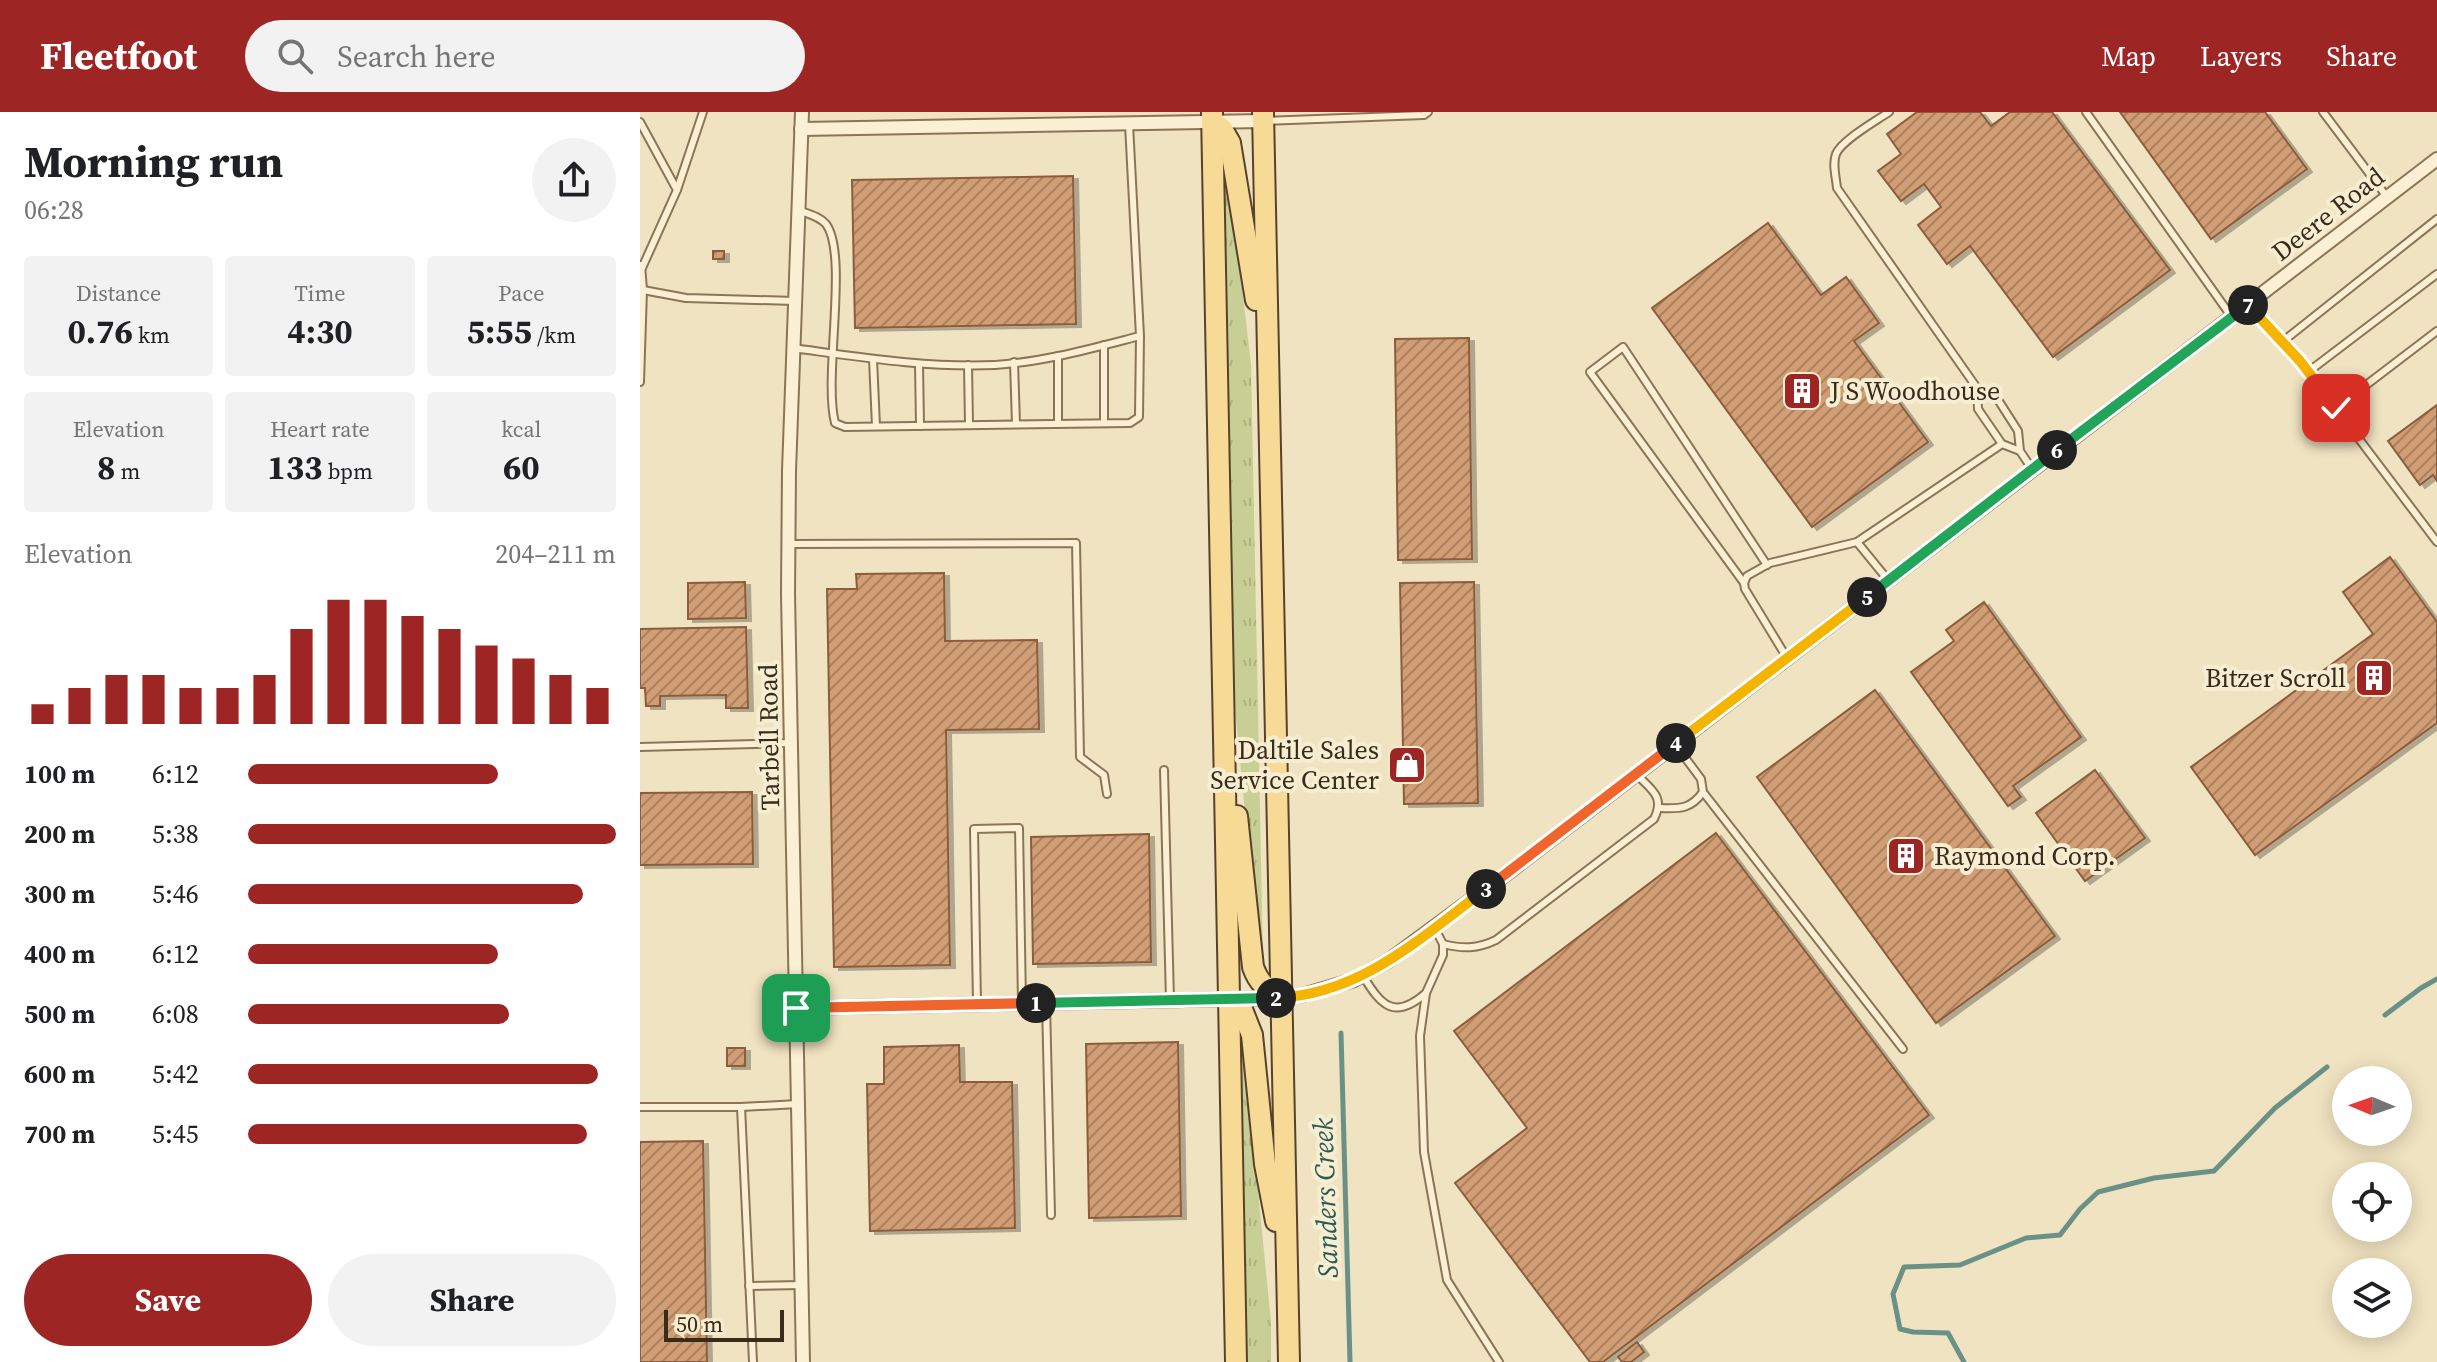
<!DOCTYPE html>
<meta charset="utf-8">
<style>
:root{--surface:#fff;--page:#f2f2f2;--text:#202124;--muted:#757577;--accent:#9d2624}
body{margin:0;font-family:"Source Serif 4",serif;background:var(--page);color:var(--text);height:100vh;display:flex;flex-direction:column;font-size:30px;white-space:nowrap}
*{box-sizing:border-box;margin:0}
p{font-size:26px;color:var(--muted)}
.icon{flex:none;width:44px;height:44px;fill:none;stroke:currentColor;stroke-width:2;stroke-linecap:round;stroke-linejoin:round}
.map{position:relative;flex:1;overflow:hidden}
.drawer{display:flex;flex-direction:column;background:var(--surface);width:640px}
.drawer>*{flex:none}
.needle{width:52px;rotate:272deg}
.controls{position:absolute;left:1692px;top:954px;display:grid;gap:16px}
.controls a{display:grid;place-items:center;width:80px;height:80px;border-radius:50%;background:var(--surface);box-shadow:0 4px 20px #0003;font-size:40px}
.scale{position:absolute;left:24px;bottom:20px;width:120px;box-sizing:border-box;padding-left:8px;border:4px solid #392b1c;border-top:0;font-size:22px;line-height:28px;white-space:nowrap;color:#392b1c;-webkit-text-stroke:6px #f7edd1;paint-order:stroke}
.pin{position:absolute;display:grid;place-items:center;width:68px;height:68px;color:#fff;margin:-34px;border-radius:16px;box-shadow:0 4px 12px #0006}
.km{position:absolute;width:40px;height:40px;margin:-20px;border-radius:50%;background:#222;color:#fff;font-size:22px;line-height:40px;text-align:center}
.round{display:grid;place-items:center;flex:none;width:84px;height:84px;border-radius:42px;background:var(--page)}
.head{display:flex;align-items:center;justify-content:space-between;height:136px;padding:0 24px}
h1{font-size:44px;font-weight:700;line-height:60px}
.figures{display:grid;grid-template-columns:repeat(3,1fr);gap:12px;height:136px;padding:8px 24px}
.figures div{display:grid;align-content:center;border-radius:8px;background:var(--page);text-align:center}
.figures b{font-size:34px;font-weight:700}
.figures small{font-size:22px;font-weight:400}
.figures p{font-size:22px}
.chart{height:224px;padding:16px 24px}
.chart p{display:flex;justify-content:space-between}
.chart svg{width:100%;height:144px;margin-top:8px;stroke:var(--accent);stroke-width:6}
.button{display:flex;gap:16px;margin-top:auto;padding:16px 24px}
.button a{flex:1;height:92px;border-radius:48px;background:var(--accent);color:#fff;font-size:32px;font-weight:700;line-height:92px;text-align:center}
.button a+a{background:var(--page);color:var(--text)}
ul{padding:0 24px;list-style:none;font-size:26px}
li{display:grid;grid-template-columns:128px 96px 1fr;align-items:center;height:60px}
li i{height:20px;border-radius:10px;background:var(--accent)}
header{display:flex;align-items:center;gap:48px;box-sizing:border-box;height:112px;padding:0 40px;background:var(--accent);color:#fff}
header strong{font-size:38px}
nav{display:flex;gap:44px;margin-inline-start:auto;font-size:28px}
.search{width:560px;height:72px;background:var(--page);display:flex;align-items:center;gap:20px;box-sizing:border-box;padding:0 28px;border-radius:44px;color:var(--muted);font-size:30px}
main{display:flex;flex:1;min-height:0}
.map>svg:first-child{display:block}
</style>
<header>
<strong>Fleetfoot</strong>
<div class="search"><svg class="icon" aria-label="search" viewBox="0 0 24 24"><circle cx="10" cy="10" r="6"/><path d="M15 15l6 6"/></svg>Search here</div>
<nav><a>Map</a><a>Layers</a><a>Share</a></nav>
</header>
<main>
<section class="drawer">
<div class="head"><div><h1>Morning run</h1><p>06:28</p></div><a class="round"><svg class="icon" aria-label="share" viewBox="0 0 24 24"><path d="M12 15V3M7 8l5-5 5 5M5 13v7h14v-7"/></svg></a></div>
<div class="figures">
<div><p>Distance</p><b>0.76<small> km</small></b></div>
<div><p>Time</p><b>4:30</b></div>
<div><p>Pace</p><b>5:55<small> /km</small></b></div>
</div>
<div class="figures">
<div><p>Elevation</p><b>8<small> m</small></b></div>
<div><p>Heart rate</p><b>133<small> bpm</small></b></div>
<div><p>kcal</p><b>60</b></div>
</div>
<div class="chart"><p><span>Elevation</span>204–211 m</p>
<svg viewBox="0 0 160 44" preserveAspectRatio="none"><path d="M5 44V38M15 44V33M25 44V29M35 44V29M45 44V33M55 44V33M65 44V29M75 44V15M85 44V6M95 44V6M105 44V11M115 44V15M125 44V20M135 44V24M145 44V29M155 44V33"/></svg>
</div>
<ul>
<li><b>100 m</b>6:12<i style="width:68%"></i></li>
<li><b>200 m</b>5:38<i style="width:100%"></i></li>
<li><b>300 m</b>5:46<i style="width:91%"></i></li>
<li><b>400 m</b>6:12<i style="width:68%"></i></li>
<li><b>500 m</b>6:08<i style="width:71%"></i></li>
<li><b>600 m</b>5:42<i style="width:95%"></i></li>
<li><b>700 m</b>5:45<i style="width:92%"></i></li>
</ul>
<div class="button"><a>Save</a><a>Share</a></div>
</section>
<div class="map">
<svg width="1797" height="1250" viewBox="0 0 1797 1250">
<defs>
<pattern id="grass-tufts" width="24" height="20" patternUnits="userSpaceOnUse" patternTransform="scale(2)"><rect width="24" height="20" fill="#c7cf94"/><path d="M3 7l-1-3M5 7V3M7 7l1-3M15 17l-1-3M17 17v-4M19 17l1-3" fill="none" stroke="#acb27f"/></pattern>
<pattern id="building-hatch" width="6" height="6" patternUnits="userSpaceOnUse" patternTransform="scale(2)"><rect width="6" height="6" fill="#d19d74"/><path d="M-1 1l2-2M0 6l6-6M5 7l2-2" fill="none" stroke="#ab805e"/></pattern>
<filter id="shadow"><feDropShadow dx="5" dy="3" stdDeviation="0" flood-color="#0004"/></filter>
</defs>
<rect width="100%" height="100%" fill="#f0e3c1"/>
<g fill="url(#grass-tufts)">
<path d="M584,50H587L611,252L623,847H619L593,575Z"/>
<path d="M603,928L631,1210V1250H607L601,931Z"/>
</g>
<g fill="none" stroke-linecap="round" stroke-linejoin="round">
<g stroke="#6a9188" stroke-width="5">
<path d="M1745,903L1781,876L1797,867"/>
<path d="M701,921L710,1250"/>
<path d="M1324,1250L1308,1221L1273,1220L1260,1217L1253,1182L1264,1155L1320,1153L1386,1126L1420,1123L1440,1097L1458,1080L1514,1066L1574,1059L1635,996L1687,955"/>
</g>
</g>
<g fill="url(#building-hatch)" stroke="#8b5d3c" stroke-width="2" filter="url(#shadow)">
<path d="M1277,0H1340L1351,14L1370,0H1412L1530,158L1413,245L1330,134L1307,152L1278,113L1301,95L1284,72L1261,89L1238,59L1261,42L1247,22Z"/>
<path d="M1480,0H1625L1667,57L1571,127Z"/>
<path d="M433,64L436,212L215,216L212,68Z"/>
<path d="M1128,111L1181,183L1206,165L1239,211L1214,229L1288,330L1172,415L1012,196Z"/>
<rect x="73" y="139" width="11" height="8"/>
<path d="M829,226L832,447L758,448L755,227Z"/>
<path d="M1797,293V369L1793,363L1780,373L1748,329Z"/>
<path d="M1750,445L1797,510V611L1615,743L1551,655L1733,522L1703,480Z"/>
<path d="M304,461L305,529L397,528L399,617L306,618L310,853L194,855L187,477H217L216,462Z"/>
<path d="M105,470L106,506L48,507V471Z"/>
<path d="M834,470L838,691L764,692L760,471Z"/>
<path d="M1344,490L1441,625L1373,674L1381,685L1368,694L1271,560L1314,529L1306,518Z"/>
<path d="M106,515L108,596H86V583L20,584V594H6L5,576H0V517Z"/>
<path d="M1235,578L1415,824L1296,911L1117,665Z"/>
<path d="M1455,658L1505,726L1445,769L1396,701Z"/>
<path d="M112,680L113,752L0,753V681Z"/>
<path d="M1076,721L1289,1003L963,1250H950L815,1071L887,1016L814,919Z"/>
<path d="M509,722L511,850L393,852L391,725Z"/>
<path d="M538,930L541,1104L449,1106L446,932Z"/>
<path d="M319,933L320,970H372L375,1116L230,1119L227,972H244V935Z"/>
<rect x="87" y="936" width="18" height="18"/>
<path d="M63,1029L67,1250H0V1030Z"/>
<path d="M997,1230L1004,1240L991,1250H982L978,1245Z"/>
</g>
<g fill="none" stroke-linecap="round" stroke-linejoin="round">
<g stroke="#8b7457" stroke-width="10">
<g id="service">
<path d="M1249,0C1236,9 1202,28 1196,42C1192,52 1196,65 1197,76L1337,276"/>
<path d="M1446,0L1591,204"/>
<path d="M1683,0L1747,85"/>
<path d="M625,9L784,3L788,0"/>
<path d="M0,10L37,78L2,156"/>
<path d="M37,78L63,0"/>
<path d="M158,98C168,102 179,104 186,112C209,143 183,265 195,311L205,315L490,311L499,305L500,224"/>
<path d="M3,178L46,186L155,189"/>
<path d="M1607,192L1660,249L1797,430"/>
<path d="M1642,230L1797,107"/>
<path d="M464,233V311"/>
<path d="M153,236C220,245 287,256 355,253C404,250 453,236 500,224L489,12"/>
<path d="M418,244V312"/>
<path d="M233,247L236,314"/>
<path d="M374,250L376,312"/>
<path d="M279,252L280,314"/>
<path d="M328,253L329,313"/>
<path d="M1668,260L1797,162"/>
<path d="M0,270L3,178L1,153"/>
<path d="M1696,296L1797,219"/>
<path d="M1380,339L1362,332L1338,297L1337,276L1355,283L1378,319L1380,339L1392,357"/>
<path d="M1217,430L1248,468"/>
<path d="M148,432L436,431L440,645L464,663L467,682"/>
<path d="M1104,471L950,260L983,235L1127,453"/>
<path d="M1147,546L1105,477L1104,471L1107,464L1130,451L1217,430L1362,332"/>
<path d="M0,635L151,631"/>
<path d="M524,658L530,888"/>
<path d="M1063,680L1263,937"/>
<path d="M1020,696C1040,697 1051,697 1063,680L1061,667L1035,632"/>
<path d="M794,815L803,832V843L786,881L780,924L784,1040L807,1168L859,1250"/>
<path d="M803,832C823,837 837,837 856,828L1014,707C1025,685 1012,678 997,663"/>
<path d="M723,864C741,893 754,909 786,881"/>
<path d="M406,891L411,1103"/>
<path d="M337,892L334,717L379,716L382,891"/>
<path d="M0,995H101"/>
<path d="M109,1174L162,1173"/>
<path d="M113,1250L101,995L158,992"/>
</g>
</g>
<g stroke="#8b7457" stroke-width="16">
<g id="minor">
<path d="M162,0L149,359L148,482L163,1250"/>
<path d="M161,17L623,9"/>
<path d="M156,896L641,886L663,883L714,868L748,849L869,760L1797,47"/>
</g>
</g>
<g stroke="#58422c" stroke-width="24">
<g id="primary">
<path d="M572,0L596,1250"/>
<path d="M623,0L649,1250"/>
<path d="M572,10L582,17L590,31L616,188"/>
<path d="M597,704L613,855C618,870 627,878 641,886"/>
<path d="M590,887L601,895L612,923L625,1052L636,1109"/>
</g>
</g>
<use href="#service" stroke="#fbf0d4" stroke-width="6"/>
<use href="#minor" stroke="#fbf0d4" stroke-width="12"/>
<use href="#primary" stroke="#f6da96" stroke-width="20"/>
</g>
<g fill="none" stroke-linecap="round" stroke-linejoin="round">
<g stroke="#fff" stroke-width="16">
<path id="split-1" d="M156,896L396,891"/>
</g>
<g stroke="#fff" stroke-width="16">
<path id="split-2" d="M396,891L636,886"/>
</g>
<g stroke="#fff" stroke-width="16">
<path id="split-3" d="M636,886C722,882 780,826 846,777"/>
</g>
<g stroke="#fff" stroke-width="16">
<path id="split-4" d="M846,777L1036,631"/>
</g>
<g stroke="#fff" stroke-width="16">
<path id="split-5" d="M1036,631L1227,485"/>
</g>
<g stroke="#fff" stroke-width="16">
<path id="split-6" d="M1227,485L1417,338"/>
</g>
<g stroke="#fff" stroke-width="16">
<path id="split-7" d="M1417,338L1608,193"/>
</g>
<g stroke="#fff" stroke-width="16">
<path id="split-8" d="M1608,193L1660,249L1696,296"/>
</g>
<use href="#split-1" stroke="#f0652b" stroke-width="10"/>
<use href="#split-2" stroke="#22a559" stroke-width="10"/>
<use href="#split-3" stroke="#f5b400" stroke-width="10"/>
<use href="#split-4" stroke="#f0652b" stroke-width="10"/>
<use href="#split-5" stroke="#f5b400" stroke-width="10"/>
<use href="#split-6" stroke="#22a559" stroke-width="10"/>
<use href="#split-7" stroke="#22a559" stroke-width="10"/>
<use href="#split-8" stroke="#f5b400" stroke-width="10"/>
</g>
<defs>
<g id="building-square" transform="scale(2)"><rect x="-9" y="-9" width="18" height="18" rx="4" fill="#9d2624" stroke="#f7edd1"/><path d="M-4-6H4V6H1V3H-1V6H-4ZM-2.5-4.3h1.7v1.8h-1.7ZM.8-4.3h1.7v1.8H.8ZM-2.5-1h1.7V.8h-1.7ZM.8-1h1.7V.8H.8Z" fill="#fff"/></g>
<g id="shop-square" transform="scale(2)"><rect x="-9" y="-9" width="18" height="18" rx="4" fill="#9d2624" stroke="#f7edd1"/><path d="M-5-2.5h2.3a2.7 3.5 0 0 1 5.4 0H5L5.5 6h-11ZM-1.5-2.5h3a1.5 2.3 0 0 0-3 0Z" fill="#fff"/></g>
</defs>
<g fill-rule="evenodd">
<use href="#building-square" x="1162" y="279"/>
<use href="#building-square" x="1734" y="566"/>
<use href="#shop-square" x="767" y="653"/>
<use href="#building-square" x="1266" y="744"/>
</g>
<g text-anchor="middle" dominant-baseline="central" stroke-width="8" stroke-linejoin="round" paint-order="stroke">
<g font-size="26" fill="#392b1c" stroke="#f7edd1">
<text transform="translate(1688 102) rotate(-38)">Deere Road</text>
<text transform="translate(129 625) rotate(-91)">Tarbell Road</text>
</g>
<g font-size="26" fill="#392b1c" stroke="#f7edd1" text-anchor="start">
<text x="1190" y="279">J S Woodhouse</text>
<text x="1706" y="566" text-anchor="end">Bitzer Scroll</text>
<text x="739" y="638" text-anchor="end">Daltile Sales<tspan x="739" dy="30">Service Center</tspan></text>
<text x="1294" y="744">Raymond Corp.</text>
</g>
<g font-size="28" font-style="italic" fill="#2b5a58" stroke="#f7edd1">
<text transform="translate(685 1086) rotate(-92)">Sanders Creek</text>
</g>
</g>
</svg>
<div class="controls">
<a><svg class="needle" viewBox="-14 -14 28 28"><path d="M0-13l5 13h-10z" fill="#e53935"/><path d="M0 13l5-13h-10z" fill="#757577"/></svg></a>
<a><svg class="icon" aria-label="locate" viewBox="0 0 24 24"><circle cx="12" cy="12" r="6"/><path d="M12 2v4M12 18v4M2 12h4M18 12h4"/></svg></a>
<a><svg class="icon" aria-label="layers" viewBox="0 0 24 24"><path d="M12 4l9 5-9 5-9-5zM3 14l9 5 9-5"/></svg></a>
</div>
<div class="scale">50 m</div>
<div class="pin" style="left:156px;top:896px;background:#1e9e55"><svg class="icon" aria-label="arrive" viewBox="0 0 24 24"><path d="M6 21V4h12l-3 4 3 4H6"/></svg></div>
<div class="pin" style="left:1696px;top:296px;background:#d93025"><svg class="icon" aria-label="check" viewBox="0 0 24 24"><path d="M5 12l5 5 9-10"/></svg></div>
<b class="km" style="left:396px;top:891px">1</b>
<b class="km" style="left:636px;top:886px">2</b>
<b class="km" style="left:846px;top:777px">3</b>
<b class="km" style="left:1036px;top:631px">4</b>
<b class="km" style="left:1227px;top:485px">5</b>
<b class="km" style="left:1417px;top:338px">6</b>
<b class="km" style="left:1608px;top:193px">7</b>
</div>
</main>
